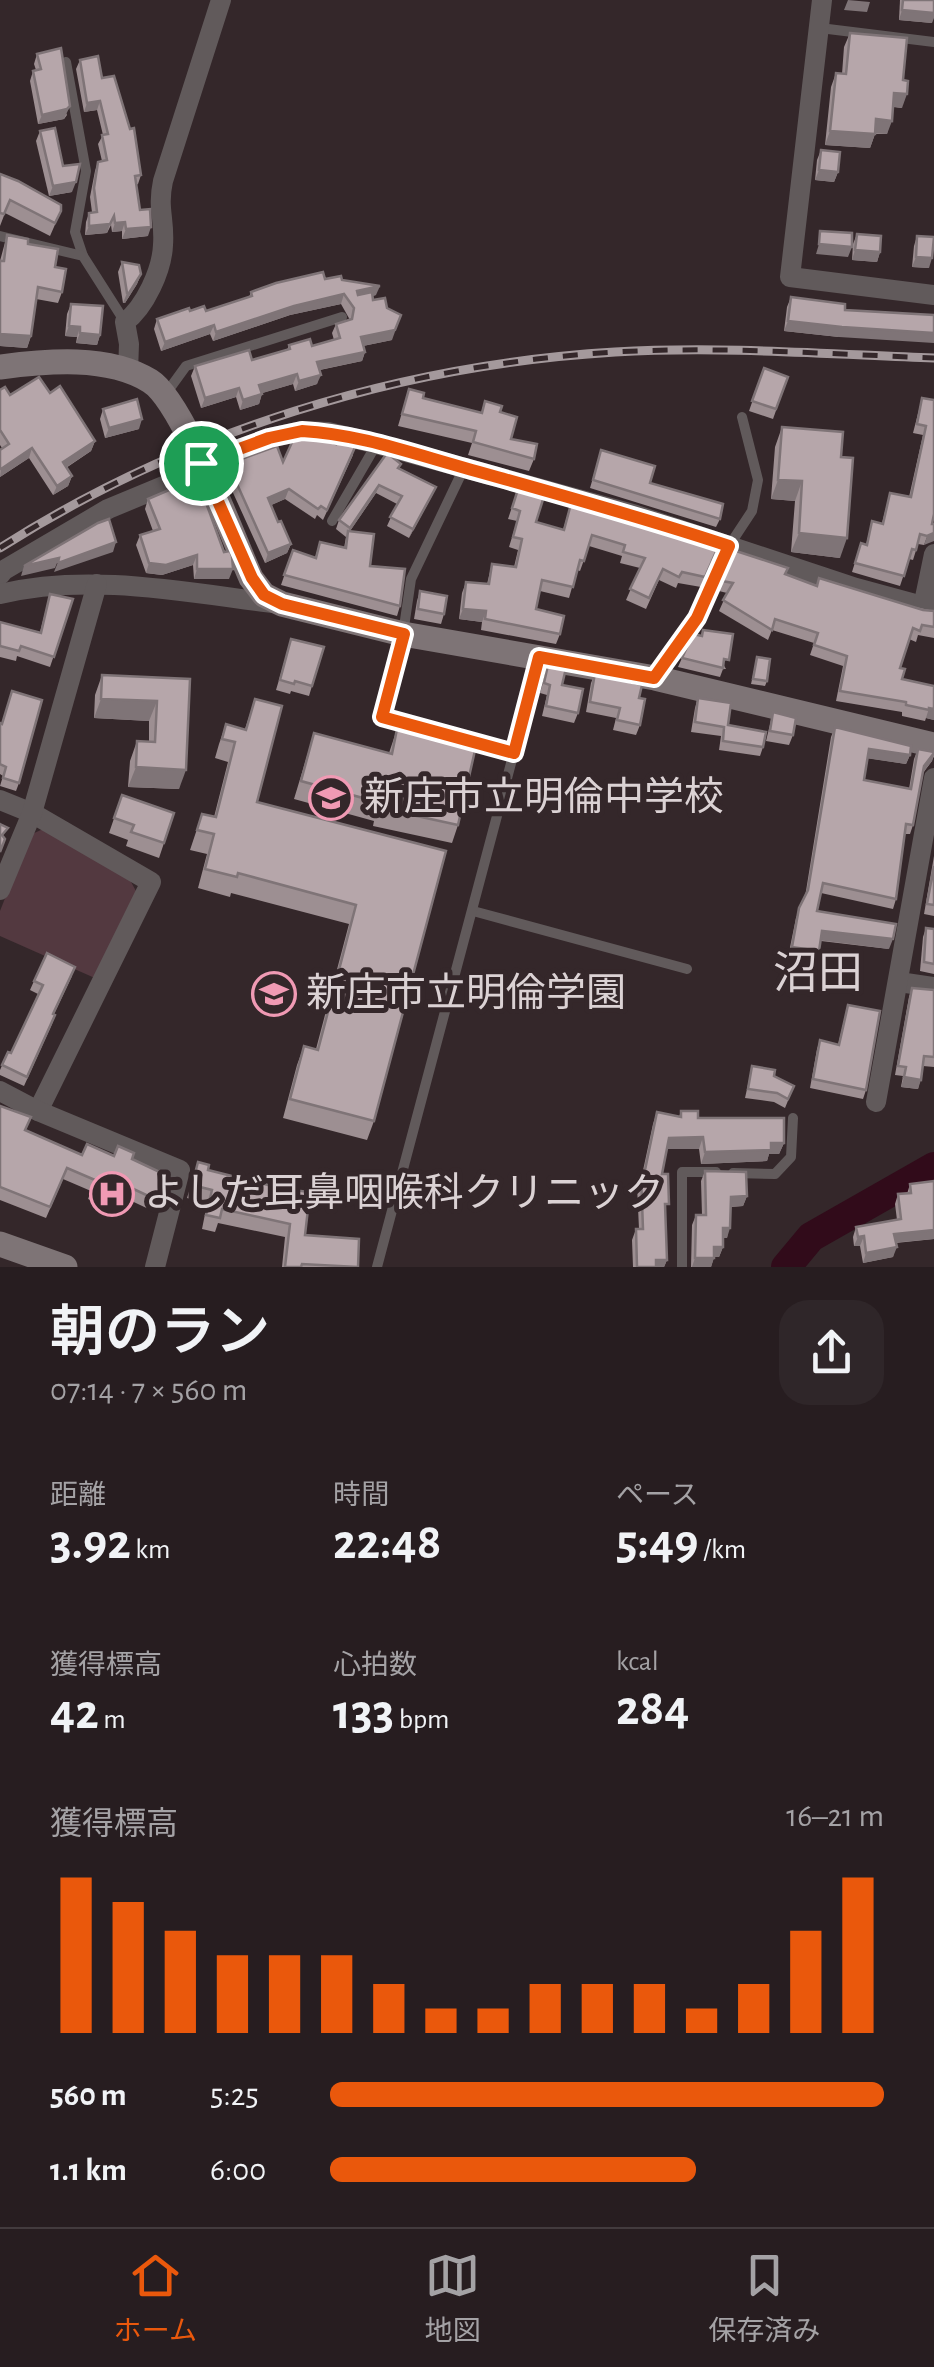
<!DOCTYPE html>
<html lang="ja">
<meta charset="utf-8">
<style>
:root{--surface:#271d20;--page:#2f2629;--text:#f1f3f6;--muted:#a4a2a5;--line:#433b3e;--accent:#ea580c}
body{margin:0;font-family:"Alegreya Sans","Noto Sans JP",sans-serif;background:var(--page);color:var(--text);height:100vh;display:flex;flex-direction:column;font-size:38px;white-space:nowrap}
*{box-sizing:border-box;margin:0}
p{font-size:32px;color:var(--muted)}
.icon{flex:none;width:55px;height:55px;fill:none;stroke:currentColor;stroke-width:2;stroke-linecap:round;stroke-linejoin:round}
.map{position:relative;height:1267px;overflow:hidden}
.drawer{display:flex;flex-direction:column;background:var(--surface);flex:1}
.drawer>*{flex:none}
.pin{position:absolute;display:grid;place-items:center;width:85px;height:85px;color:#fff;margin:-42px;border:5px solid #fff;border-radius:50%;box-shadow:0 2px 10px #0007}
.round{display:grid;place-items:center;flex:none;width:105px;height:105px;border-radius:30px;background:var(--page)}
.overview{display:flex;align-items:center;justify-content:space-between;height:170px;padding:0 50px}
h1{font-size:55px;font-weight:600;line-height:75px}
.figures{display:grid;grid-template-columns:repeat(3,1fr);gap:15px;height:170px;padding:10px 50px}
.figures div{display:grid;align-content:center}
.figures b{font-size:50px;font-weight:600}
.figures small{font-size:28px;font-weight:400}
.figures p{font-size:28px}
.chart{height:280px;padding:20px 50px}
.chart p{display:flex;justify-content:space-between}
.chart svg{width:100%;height:180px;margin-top:10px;stroke:var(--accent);stroke-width:6}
ul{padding:0 50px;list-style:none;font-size:32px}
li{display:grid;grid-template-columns:160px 120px 1fr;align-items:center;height:75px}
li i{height:25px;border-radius:12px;background:var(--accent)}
.dock{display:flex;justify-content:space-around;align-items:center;height:140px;border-top:2px solid var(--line);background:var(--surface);font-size:28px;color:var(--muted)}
.dock a{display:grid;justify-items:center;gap:5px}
.dock .on{color:var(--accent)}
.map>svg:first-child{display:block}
</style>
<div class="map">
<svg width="934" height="1267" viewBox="0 0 934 1267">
<rect width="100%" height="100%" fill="#34272a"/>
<path fill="#533940" d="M43,829L130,880L137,893L97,979L0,936V911L30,835Z"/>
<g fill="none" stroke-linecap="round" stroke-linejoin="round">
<path stroke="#310b1a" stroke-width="30" d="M786,1267L811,1237L934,1167"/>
<g stroke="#615a5b" stroke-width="10">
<path d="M820,28L934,42"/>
<path d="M66,62L86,171L75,232L83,256"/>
<path d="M0,236L83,256L125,322"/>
<path d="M165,395L186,366L342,317"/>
<path d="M464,468L411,579L403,634L381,717L514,753"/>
<path d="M332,521L376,445"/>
<path d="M655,677L697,618L729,546L752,511L758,480L742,417"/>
<path d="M473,911L687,969"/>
<path d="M733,1173L775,1174L791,1157L793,1118"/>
<path d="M377,1267L539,658"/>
<path d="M682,1267V1172H716"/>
</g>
<g stroke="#615a5b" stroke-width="20">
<path d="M822,0L790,277L934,295"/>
<path d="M128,372L129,344L125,322C145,307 162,270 163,245C165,219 157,209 163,181L221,0"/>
<path d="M0,575L4,570L108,509L190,475L201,463L269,438L302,431L328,432L377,444L636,515L856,588L934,609"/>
<path d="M0,594C90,572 189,593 280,604"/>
<path d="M923,607L934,554"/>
<path d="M0,800L32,813L151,882L38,1111"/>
<path d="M0,890L32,813L97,584"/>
<path d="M899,982L934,987"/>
<path d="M0,1091L38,1111L180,1170L155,1267"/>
<path d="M876,1102L934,778"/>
</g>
<g stroke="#7e7476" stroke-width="25">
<path d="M0,367C47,361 108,355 150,381C183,401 233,538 251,578L264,595L282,604L403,634L655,678L934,745"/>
<path d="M0,1244L65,1267"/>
</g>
<g stroke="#a4999c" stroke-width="9">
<path id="rail" d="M0,548C184,431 398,365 615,352C721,346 828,354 934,358"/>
</g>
<use href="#rail" stroke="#34272a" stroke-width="5" stroke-dasharray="15" stroke-linecap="butt"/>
</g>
<g fill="#9d8f92">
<path d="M900,0H934L932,23L899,20Z"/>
<path d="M850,33L902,108L893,107L887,134H875L870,148L825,145L831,87L836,73L842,74L844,47Z"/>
<path d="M37,54L67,115L64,119L38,124L30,81L33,71L36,70L34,64Z"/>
<path d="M80,60L102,78L141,175L138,184L136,185L140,210L148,236L122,239V231L112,232L111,225L107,233L85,235L86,222L89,213L92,212L90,197L95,171L98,162L102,161L98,144L103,135L97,110L84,112L76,69Z"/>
<path d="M40,131L63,166L72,192L49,196L36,141Z"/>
<path d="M821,150L838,172L834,182L815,180L817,160Z"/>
<path d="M0,174L61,211L50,236L5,213L0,226Z"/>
<path d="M857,234L880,252L877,262L852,260L853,244Z"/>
<path d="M7,235L28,244L55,267L62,292L58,303L36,299L31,336L27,348L0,346V261Z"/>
<path d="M917,236L929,268L912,267L914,246Z"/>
<path d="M122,262L141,274L137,284L125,303H123L118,272Z"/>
<path d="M325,279L342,280L376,295L372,296L392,340L363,346L365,352L362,361L320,370L317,384L295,391L293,384L262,393L259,404L240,410L236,397L201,408L191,376L195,366L252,360L287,350L289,345L312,346L334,340L332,333L336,324L350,320L341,304L290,315L213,341L210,334L161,351L154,329L157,319L190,311H206L249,297L251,292Z"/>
<path d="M791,297L839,337L784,331L787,307Z"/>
<path d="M71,304L100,335L97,345L76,343L77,337L65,336L67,314Z"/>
<path d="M764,368L788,377L773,419L749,411Z"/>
<path d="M409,389L423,398L481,413L485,401L500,412L511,439L534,459L529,471L468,455L472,443L398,426Z"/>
<path d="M0,390L10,395L50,393L95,441L91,451L66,468L72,476L68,486L53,495L29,458L0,477V450L2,448L0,445Z"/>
<path d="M922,398L934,400L932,524L924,545L918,544L913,560L909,559L900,586L852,572L861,543L866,545L872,521L882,523L890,493L909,497L923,435L913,433Z"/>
<path d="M103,409L139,429L105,438L100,419Z"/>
<path d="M782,427L841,457L840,558L791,552L795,501L771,499L775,447Z"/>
<path d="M336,444L353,455L323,520L317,515L315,519L285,499L271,505L278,522L291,544L287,553L265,563L224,473L228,464L283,462Z"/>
<path d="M601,450L650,483L720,519L716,527L590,488Z"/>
<path d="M401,464L399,469L436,487L409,538L387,526L397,504L376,493L350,531L370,566L400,606L397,616L281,585L293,550L315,558L320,542L344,548L346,537L336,529L339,520Z"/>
<path d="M519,486L536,522L563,530L572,500L719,545L701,587L678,583L676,588L659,580L646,609L626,600L640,568L620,563L622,556L589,546L580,571L577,570L569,598L540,591L536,609L560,634L556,644L481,630L482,622L459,619L462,593L466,582L487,584L492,564L514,567L518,550L509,547L517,521L508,519Z"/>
<path d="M148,499L229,579H194L193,565L162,575L146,573L136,545L140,535L153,531L145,509Z"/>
<path d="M785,574L817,586L934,611V638L918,635L916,642L909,639L900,668L902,679L934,686V720L926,718L925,721L902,716V712L836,701L843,666L810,655L814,643L772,630L768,640L719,611L727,593L719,591L722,581Z"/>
<path d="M420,591L444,614L441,624L414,619L417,601Z"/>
<path d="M50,594L73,599L50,667L17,656L16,661L0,657V622L40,632Z"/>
<path d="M703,630L726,669H723L720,677L678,667L682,658L701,635Z"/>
<path d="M291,639L312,686L309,696L291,691L290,694L276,690Z"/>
<path d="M757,657L767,681L765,686L751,684Z"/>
<path d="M548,665L562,685L578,713L574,723L542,716L547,695L540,693Z"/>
<path d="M595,673L640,725L636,735L613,730L616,718L586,712L591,683Z"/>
<path d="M102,675L190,679L179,789L128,787L130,761L137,741L149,742V721L94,718L95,695Z"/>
<path d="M698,698L728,725L763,747L760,756L719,750L721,736L691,732L695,708Z"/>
<path d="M255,699L257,802L446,851L374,1121L367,1140L283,1118L297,1065L304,1046L316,1049L349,924L231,893L230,897L198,888L207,854L190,850L202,814L214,817L228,762L215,758L219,744L226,724L245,729Z"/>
<path d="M773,712L793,735L789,745L766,741Z"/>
<path d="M0,723L19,783L16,791L0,786L3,776L0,774Z"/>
<path d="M835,727L910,755L906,764L867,758L864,780L909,789L914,759L918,749L934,752V755L932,761L923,773L913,825L910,834H905L896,899L893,909L821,893L817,911L889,949L821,941L816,960L788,957L796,918L805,897L831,737Z"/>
<path d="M397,729L458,825L452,843L373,826L374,821L294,799L314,733L389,753Z"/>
<path d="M122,795L174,813L159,858L126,846L128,840L109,833Z"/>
<path d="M934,856V916L924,914Z"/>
<path d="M926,928L934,929V974L920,971L923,937Z"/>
<path d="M72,976L54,1014L55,1015L52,1024L24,1086L0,1075V1070L8,1052L11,1053L38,994L30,990L34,981Z"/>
<path d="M912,988L934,990V1067L923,1066L918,1089L901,1087L903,1076L895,1075L909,997Z"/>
<path d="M848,1005L866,1090L863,1099L810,1088L817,1049L820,1040L838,1045Z"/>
<path d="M752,1066L794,1086L785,1108L774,1102L745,1098Z"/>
<path d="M0,1106L26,1131L82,1155L114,1156L132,1159L159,1201L155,1212L121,1196L117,1205L105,1200L103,1205L88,1199L91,1191L63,1179L46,1218L0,1200Z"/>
<path d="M681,1111L698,1118L784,1143L779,1154H769L767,1161L701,1164L699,1149H667L662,1174L667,1260L664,1267H633L632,1240L636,1229H639L637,1186L642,1175L653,1124L657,1112L679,1117Z"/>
<path d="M198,1162L305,1235L358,1267H282L285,1237L218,1223L215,1232L202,1229L207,1204L187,1198Z"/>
<path d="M705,1171L747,1196L743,1206L731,1207L727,1238H723V1247L719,1257H714L711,1267H691L692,1225L696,1215H702L701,1181Z"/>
<path d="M934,1181V1239L896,1243L893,1257L863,1263L860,1246H854L853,1237L856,1227L897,1220L895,1204L898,1194H907L910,1184Z"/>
</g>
<g fill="#7f7477">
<path d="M848,0L870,2L867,12L844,10Z"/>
<path d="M902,10L934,13V18L932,23L899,20Z"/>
<path d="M894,93L907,94L902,108L889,106Z"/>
<path d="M100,101L97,110L84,112L87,103Z"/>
<path d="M70,106L64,119L38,124L42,115Z"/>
<path d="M876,119L892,121L887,134L871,133Z"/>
<path d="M830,131L875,134L870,148L825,145Z"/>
<path d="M819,170L838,172L834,182L815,180Z"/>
<path d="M76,182L72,192L49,196L53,186Z"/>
<path d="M125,222L122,231L112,232L115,223Z"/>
<path d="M110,224L107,233L85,235L89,226Z"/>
<path d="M151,227L148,236L122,239L126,229Z"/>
<path d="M819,244L852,247L848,257L816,254Z"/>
<path d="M855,250L880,252L877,262L852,260Z"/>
<path d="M916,257L932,258L929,268L912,267Z"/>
<path d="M141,274L137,284L125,303H123L127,293Z"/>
<path d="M380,286L376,295L354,301L357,291Z"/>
<path d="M344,294L341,304L290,315L213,341L216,332L294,306Z"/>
<path d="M401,315L392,340L358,347L361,337Z"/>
<path d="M788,321L934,333V343L839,337L784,331Z"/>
<path d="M214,325L210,334L161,351L165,342Z"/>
<path d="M69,326L80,327L77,337L65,336Z"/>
<path d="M80,333L100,335L97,345L76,343Z"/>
<path d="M0,334L31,336L27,348L0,346Z"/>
<path d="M365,352L362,361L314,371L317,362Z"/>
<path d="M297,374L293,384L256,395L259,385Z"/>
<path d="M321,375L317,384L295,391L299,381Z"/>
<path d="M239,388L236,397L201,408L205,398Z"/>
<path d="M262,394L259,404L240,410L243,400Z"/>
<path d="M142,419L139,429L105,438L109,428Z"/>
<path d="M95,441L91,451L59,472L63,462Z"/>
<path d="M32,448L29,458L0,477L1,469Z"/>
<path d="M72,476L68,486L53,495L57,486Z"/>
<path d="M778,480L802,481L795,501L771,499Z"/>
<path d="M379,485L376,493L346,537L350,528Z"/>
<path d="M436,487L432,496L409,538L413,529Z"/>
<path d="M289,489L285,499L265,508L268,498Z"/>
<path d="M799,533L847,538L840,558L791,552Z"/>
<path d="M934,533V541L924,545L927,536Z"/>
<path d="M116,542L113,552L54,572L58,562Z"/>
<path d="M291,544L287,553L265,563L268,553Z"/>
<path d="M197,555L193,565L162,575L146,573L149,563Z"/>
<path d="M59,558L55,568L21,576L24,566Z"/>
<path d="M197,569H233L229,579H194Z"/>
<path d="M463,609L486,611L482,622L459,619Z"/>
<path d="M101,699L157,701L149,721L94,718Z"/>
<path d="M929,708L934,709V720L926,718Z"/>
<path d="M869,749L910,755L906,764L865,758Z"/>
<path d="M934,753L932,761L920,776L924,766Z"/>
<path d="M136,767L186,770L179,789L128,787Z"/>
<path d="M822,931L893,939L889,949L818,940Z"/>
<path d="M792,947L819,951L816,960L788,957Z"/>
<path d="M904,1077L921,1080L918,1089L901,1087Z"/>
<path d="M703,1137L699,1149H665L669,1138Z"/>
<path d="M771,1143H784L779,1154H769L767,1161L701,1164L705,1152Z"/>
<path d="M747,1196L743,1206L728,1207L731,1197Z"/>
<path d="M723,1228H730L727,1238H720Z"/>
<path d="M934,1230V1239L891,1243L894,1234Z"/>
<path d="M864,1236L860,1246H854L858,1237Z"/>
<path d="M714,1247H723L719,1257H710Z"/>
<path d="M897,1247L893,1257L863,1263L866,1253Z"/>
<path d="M695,1258H714L711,1267H692Z"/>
<path d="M656,1260H667L664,1267H653Z"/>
</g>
<g fill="#b6a6aa" stroke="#7f7477" stroke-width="2.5">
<path d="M903,0H934V13L902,10Z"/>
<path d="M850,33L907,38L903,80L908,81L907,94L894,93L892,121L876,119L875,134L830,131L836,73L846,74Z"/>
<path d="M61,48L70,106L67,109L42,115L33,71L41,69L37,54Z"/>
<path d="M98,56L102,78L114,76L130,129L134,128L141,175L135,176L140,210L150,209L151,227L126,229L125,222L115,223L114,216L110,224L89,226V213L97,212L94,188L98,162L107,160L102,135L108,134L100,101L87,103L80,60Z"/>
<path d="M55,128L63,166L80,164L76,182L53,186L40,131Z"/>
<path d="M821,150L840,152L838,172L819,170Z"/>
<path d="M0,174L18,181L61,205V211L55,223L10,200L4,214L0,213Z"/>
<path d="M820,231L852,233V247L819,244Z"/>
<path d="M857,234L881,236L880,252L855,250Z"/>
<path d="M7,235L28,239V244L58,249L55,267L66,269L62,292L38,287L31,336L0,334V261H4Z"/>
<path d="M917,236L934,237L932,258L916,257Z"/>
<path d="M122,262L139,265L141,274L129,293H127Z"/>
<path d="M323,272L325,279L341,276L342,280L380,286L357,291L358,295L372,292L373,300L385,298L387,308L401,315L395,330L361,337L365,352L317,362L321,375L299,381L297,374L259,385L262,394L243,400L239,388L205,398L195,366L249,350L252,360L290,349L289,345L310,339L312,346L340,338L336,324L352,319L354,308L344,294L294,306L216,332L214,325L165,342L157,319L189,308L190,311L204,306L206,311L252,296L251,292L276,283Z"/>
<path d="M791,297L845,304V310L934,315V333L842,327L788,321Z"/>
<path d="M71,304L103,306L100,335L80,333V327L69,326Z"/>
<path d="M764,368L788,377L776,409L752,401Z"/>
<path d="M39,377L50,393L60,386L95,441L63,462L72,476L57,486L32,448L1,469L0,468V450L9,444L0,430V390L5,387L10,395Z"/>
<path d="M409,389L424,393L423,398L482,413L485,401L502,406L500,412L517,417L511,439L537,444L534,459L473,442L476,431L402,414Z"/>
<path d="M922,398L934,400V514L932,524H934V533L927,536L920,534L916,550L912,549L904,576L855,563L861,543L867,545L872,521L883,524L890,493L911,497L926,426L917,424Z"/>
<path d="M137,399L142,419L109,428L103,409Z"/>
<path d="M782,427L843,432L841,457L853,458L847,538L799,533L802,481L778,480Z"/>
<path d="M307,435L318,436L336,444L338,438L356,445L327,510L321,506L318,509L289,489L268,498L278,522L281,521L291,544L268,553L228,464L277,446L283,462L294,438Z"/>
<path d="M601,450L655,466L650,483L723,504L720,519L593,480Z"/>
<path d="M387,453L401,464L398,468L436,487L413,529L390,517L402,496L379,485L350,528L339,520Z"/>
<path d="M197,478L224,552L230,551L232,556L233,569H197V555L166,565L149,563L140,535L160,529L148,499Z"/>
<path d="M519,486L545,493L536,522L564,530L572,500L719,545L705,577L682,572L679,577L663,569L649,598L630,589L645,558L623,552L625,545L592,535L584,561L580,560L573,587L542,580L536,609L564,616L560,634L485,619L486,611L463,609L466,582L489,584L492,564L516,567L522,539L513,537L520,511L512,508Z"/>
<path d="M109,519L116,542L61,562H58L59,558L24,566L98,523Z"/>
<path d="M348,531L374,534L370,566L405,569L400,606L284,575L293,550L316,558L320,542L346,548Z"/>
<path d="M736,551L788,568L785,574L817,586L819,578L923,610L934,611V627L922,625L920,631L913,628L900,668L905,669L902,679L934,686V709L929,708V710L906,705V702L840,691L847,656L814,645L818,633L775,619L772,630L723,600L733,583L722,581Z"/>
<path d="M420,591L447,596L444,614L418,609Z"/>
<path d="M50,594L73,599L54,657L21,646L19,651L0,646V622L41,633Z"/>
<path d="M703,630L733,634L729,660L724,659L723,668L682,658L693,634L702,636Z"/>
<path d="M291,639L324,647L312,686L295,681L294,684L280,680Z"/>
<path d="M757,657L770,659L767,681L753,679Z"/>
<path d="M548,665L566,668L562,685L583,689L578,713L546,706L550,685L544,683Z"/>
<path d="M595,673L642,685L639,698L645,699L640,725L617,720L620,708L590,702Z"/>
<path d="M102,675L190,679L186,770L136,767L137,741L155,742L157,701L101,699Z"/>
<path d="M12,691L42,700L19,783L3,778L6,767L0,764V723L2,724Z"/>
<path d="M698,698L731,703L728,725L766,732L763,747L723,741L724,727L695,722Z"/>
<path d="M255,699L282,706L257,802L446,851L374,1121L290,1099L304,1046L318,1050L356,905L238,873L237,877L205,869L214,834L197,830L202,814L216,817L235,742L222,739L226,724L246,730Z"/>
<path d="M773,712L796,718L793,735L770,731Z"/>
<path d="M835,727L911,746L910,755L869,749L864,780L911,789L918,749L934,752V753L924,766L913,825L906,824L896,899L823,883L817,911L896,924L893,939L822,931L819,951L792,947L799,908L808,890Z"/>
<path d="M397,729L476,746L458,825L380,808L381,803L301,781L314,733L392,754Z"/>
<path d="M122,795L174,813L164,843L131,832L134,825L114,818Z"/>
<path d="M0,824L8,828L2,835L5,839L0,852Z"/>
<path d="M934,866V905L927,904Z"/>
<path d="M926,928L934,929V964L924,962Z"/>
<path d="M47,953L75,967L53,1014L55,1015L27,1077L2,1065L8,1052L11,1053L43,985L34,981Z"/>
<path d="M912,988L934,990V1057L924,1056L921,1080L904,1077L906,1067L898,1066Z"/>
<path d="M848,1005L880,1011L866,1090L813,1079L820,1040L839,1045Z"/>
<path d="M752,1066L775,1070L774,1076L794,1086L788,1099L777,1093L748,1089Z"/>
<path d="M0,1106L31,1117L25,1130L82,1155L87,1144L114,1156L118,1146L134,1153L132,1159L166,1175L159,1201L125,1185L121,1194L109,1189L107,1195L92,1188L95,1180L67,1168L50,1207L0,1187Z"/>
<path d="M681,1111H698V1118H784V1143H771V1150L705,1152L703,1137L669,1138L662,1174H668L669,1204H665L667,1260H656V1267H637L636,1229H643L641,1175H644L657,1112L681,1117Z"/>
<path d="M198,1162L209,1165L208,1170L284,1189L310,1192L305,1235L359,1239L358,1267L302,1264L301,1267H285L290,1224L222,1209L220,1218L206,1215L212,1190L192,1185Z"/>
<path d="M705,1171L746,1172L747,1196L731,1197L730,1228H723V1247H714V1258H695L696,1215H706Z"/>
<path d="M934,1181V1230L894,1234L897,1247L866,1253L864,1236L858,1237L856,1227L901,1219L898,1194L911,1193L910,1184Z"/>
</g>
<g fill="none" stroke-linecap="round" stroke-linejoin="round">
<g stroke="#fff" stroke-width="20">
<path id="route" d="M302,431C358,434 411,453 465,468C554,493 642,517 729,546L697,618L654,678L539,657L514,753L382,717L404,634L282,604L264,595L252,578L201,463L269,438Z"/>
</g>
<use href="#route" stroke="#ea580c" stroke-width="12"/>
</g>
<defs>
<g id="school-ring" transform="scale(2.25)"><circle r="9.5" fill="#34272a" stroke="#f09ab4" stroke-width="1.5"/><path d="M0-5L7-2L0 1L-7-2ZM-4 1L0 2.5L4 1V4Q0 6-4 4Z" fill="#f09ab4"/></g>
<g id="hospital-ring" transform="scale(2.25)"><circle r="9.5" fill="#34272a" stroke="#f09ab4" stroke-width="1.5"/><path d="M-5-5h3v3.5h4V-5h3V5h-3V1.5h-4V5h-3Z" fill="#f09ab4"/></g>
</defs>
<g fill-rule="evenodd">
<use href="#school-ring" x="331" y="798"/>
<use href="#school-ring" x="274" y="994"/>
<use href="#hospital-ring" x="112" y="1194"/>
</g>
<g text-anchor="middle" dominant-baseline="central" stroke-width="10" stroke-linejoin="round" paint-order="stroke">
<g font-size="40" fill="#dbd2d4" stroke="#34272a" text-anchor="start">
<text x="364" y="798">新庄市立明倫中学校</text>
<text x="306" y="994">新庄市立明倫学園</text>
<text x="144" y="1194">よしだ耳鼻咽喉科クリニック</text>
</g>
<g font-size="45" fill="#dbd2d4" stroke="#34272a">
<text x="818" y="974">沼田</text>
</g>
</g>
</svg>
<div class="pin" style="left:201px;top:463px;background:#1e9e55"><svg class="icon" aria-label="arrive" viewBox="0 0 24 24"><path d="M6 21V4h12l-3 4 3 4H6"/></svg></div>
</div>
<section class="drawer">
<div class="overview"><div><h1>朝のラン</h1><p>07:14 · 7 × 560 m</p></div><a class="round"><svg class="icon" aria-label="share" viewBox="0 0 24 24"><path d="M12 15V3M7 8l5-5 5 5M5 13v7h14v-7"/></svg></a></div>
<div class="figures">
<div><p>距離</p><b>3.92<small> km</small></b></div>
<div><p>時間</p><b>22:48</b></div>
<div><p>ペース</p><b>5:49<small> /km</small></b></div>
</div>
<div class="figures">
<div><p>獲得標高</p><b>42<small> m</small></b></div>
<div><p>心拍数</p><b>133<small> bpm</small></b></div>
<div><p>kcal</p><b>284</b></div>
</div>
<div class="chart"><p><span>獲得標高</span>16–21 m</p>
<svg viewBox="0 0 160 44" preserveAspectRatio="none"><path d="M5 44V6M15 44V12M25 44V19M35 44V25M45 44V25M55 44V25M65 44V32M75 44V38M85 44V38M95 44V32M105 44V32M115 44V32M125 44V38M135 44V32M145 44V19M155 44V6"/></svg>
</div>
<ul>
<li><b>560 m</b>5:25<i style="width:100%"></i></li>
<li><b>1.1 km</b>6:00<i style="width:66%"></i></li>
</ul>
</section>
<nav class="dock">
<a class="on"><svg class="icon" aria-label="home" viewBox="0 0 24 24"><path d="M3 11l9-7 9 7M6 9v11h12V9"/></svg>ホーム</a>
<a><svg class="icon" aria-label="map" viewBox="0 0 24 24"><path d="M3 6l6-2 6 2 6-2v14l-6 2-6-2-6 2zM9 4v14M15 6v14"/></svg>地図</a>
<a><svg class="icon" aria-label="saved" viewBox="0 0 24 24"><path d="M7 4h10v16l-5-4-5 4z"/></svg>保存済み</a>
</nav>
